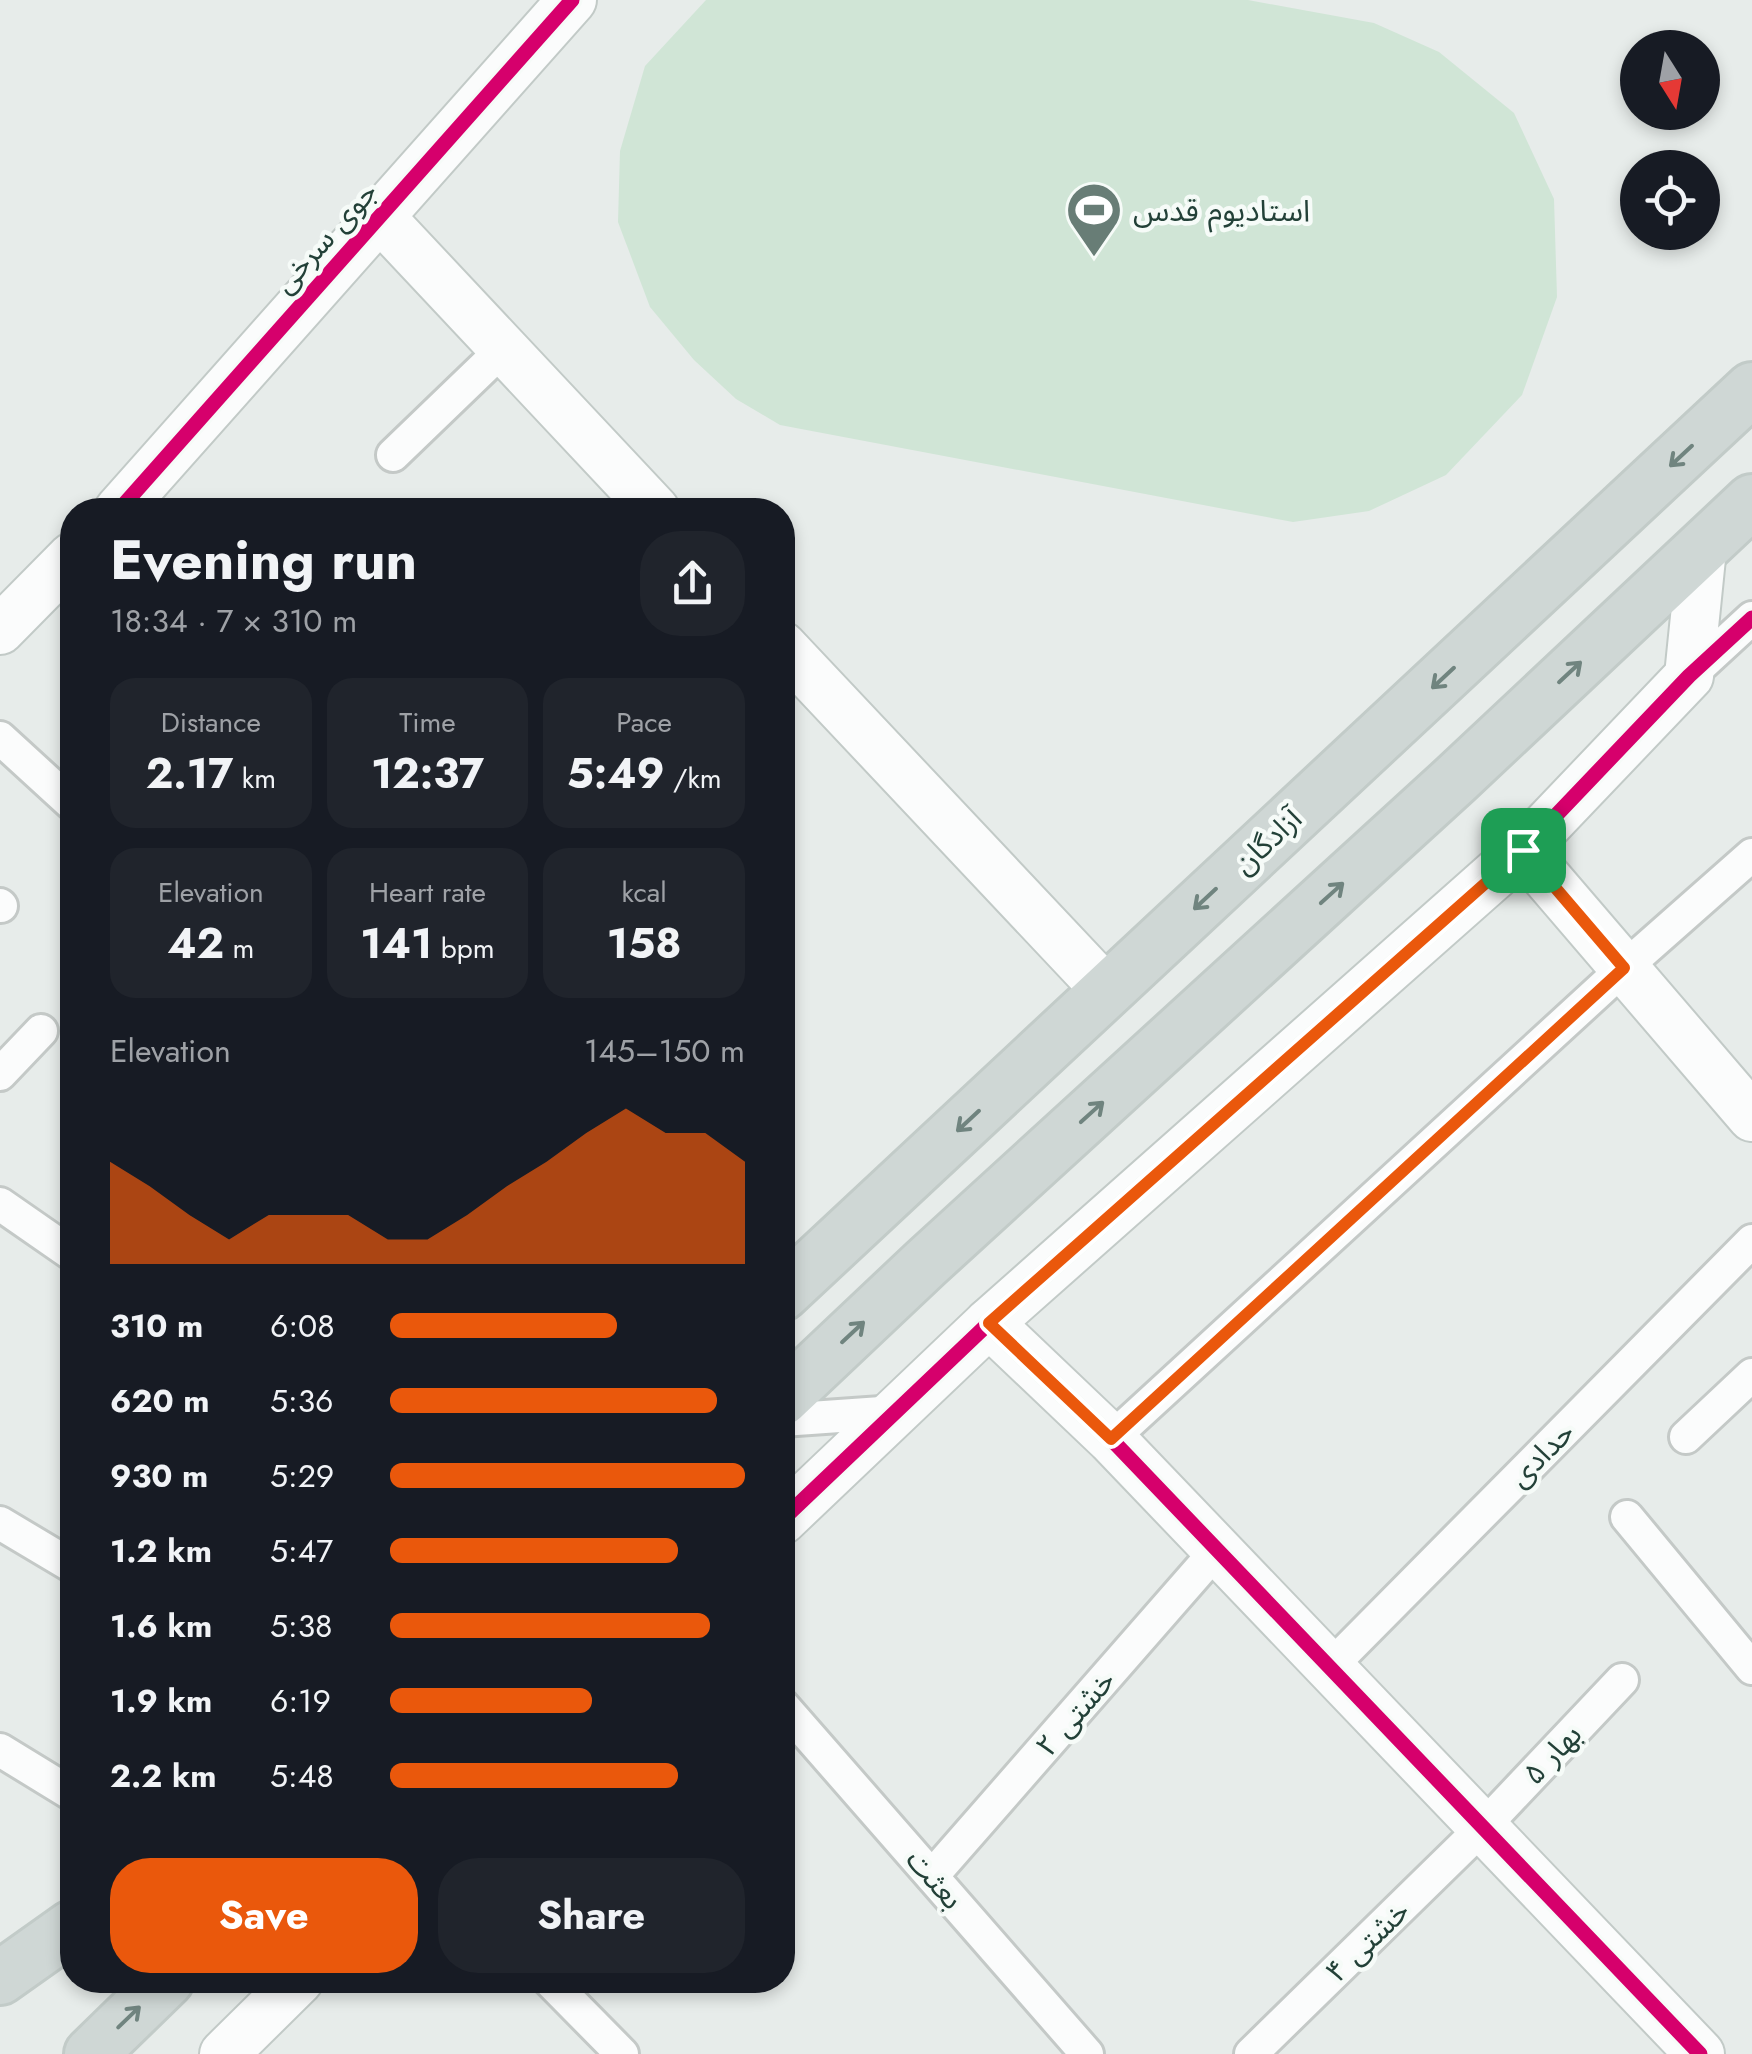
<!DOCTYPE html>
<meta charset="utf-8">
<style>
:root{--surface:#171b24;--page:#20242c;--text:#f1f3f6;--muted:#9ea1a6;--accent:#ea580c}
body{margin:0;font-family:Jost,"Noto Sans Arabic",sans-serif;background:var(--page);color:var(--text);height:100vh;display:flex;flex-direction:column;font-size:38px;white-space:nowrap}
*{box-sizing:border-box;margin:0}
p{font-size:32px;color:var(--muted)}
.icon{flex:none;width:55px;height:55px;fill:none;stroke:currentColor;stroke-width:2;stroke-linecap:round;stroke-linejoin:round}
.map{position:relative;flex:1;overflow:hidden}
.panel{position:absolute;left:60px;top:498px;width:735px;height:1495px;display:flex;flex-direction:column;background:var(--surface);border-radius:40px;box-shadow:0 5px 15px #0003}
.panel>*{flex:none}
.needle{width:65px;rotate:169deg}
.controls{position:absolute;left:1620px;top:30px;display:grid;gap:20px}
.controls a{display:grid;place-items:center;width:100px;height:100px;border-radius:50%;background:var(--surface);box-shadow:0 5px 15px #0003;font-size:50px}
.pin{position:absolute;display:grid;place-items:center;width:85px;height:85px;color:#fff;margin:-42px;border-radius:20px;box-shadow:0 5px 15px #0006}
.round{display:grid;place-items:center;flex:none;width:105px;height:105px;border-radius:40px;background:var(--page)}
.overview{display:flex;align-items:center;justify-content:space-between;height:170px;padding:0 50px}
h1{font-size:55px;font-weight:700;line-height:75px}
.stats{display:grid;grid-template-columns:repeat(3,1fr);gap:15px;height:170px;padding:10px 50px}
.stats div{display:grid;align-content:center;border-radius:25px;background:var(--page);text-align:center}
.stats b{font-size:42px;font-weight:700}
.stats small{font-size:28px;font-weight:400}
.stats p{font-size:28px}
.chart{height:280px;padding:20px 50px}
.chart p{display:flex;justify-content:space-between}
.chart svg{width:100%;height:180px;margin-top:10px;fill:var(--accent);opacity:.7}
.action{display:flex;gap:20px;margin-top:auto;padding:20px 50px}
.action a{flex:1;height:115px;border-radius:40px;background:var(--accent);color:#fff;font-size:40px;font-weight:700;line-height:115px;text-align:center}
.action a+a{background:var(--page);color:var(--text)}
ul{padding:0 50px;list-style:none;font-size:32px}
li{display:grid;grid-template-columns:160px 120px 1fr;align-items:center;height:75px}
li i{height:25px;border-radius:12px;background:var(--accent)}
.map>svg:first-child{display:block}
</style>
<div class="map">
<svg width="1752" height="2054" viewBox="0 0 1752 2054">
<rect width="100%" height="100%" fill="#e7ecea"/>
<path fill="#d0e5d6" d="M706,0H1248L1374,23L1439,52L1514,113L1554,199L1557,297L1522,395L1446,475L1369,511L1293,522L780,425L736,399L694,360L650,307L618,222L620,151L645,66Z"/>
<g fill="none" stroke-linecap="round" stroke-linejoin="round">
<g stroke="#c4c9c7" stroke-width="38">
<g id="street">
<path d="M393,455L503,349"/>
<path d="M1689,676L1752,618"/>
<path d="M0,738L72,804"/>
<path d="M0,905L1,906"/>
<path d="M0,1074L41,1031"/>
<path d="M0,1204L72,1254"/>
<path d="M782,1420L896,1412"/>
<path d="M1686,1437L1752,1375"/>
<path d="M1111,1439L1624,968L1752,855"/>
<path d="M1627,1517L1752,1668"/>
<path d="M0,1523L72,1566"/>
<path d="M1330,1667L1752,1241"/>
<path d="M782,1705L1087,2054"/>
<path d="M0,1750L72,1794"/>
<path d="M932,1876L1217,1550"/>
<path d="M549,1980L622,2054"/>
<path d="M1251,2054L1483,1827L1622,1680"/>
</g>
</g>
<g stroke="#c2cac7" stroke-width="52">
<g id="secondary">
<path d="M380,217L655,510"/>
<path d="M119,510L572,0"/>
<path d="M0,630L72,557"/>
<path d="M782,646L1107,991"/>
<path d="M1523,850L1752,1117"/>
<path d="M989,1323L1111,1439L1700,2054"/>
<path d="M782,1520L989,1323L1523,850L1689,676L1702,548"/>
<path d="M224,2054L299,1980"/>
</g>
</g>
<g stroke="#c2cbc8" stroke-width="58">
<g id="primary">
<path d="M782,1294L1752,389"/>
<path d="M782,1399L926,1263L1456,779L1752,501"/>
<path d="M0,1978L72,1927"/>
<path d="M91,2054L167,1980"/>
</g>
</g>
<use href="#street" stroke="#fbfcfc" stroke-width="32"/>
<use href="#secondary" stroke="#fbfcfc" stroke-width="48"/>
<use href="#primary" stroke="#cfd7d5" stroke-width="52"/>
<g stroke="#f6fbf8" stroke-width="21">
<g id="cycleway">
<path d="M119,510L572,0"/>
<path d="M989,1323L1111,1439L1700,2054"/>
<path d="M782,1520L989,1323L1523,850L1689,676L1752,618"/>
</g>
</g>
<use href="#cycleway" stroke="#d6006c" stroke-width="15"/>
</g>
<defs><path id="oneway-shaft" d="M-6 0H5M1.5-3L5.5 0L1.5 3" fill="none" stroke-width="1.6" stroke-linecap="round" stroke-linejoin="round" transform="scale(2.5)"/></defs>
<g stroke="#70847f">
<use href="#oneway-shaft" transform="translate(1681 456) rotate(137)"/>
<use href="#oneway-shaft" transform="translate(1570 672) rotate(-43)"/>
<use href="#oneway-shaft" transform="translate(1443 678) rotate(137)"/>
<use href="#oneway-shaft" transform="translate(1332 893) rotate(-42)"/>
<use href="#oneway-shaft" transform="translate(1205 899) rotate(137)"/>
<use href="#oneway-shaft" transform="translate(1092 1112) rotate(-42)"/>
<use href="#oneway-shaft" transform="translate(968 1121) rotate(137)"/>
<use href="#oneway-shaft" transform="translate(853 1332) rotate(-43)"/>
<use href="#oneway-shaft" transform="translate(129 2017) rotate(-44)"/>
</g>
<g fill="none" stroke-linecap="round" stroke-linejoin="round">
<g stroke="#fff" stroke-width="20">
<path id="route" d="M1523,850L1624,968L1111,1439L989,1323Z"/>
</g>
<use href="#route" stroke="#ea580c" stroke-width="12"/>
</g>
<defs>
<g id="stadium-pin" transform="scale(2.875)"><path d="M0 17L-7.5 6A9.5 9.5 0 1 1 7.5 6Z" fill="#687d76" stroke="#f6fbf8"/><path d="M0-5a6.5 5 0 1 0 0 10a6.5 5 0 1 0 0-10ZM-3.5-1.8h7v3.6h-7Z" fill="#fff"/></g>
</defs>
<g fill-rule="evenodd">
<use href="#stadium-pin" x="1094" y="210"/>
</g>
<g text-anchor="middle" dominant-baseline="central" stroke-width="9" stroke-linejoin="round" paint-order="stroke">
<g font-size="30" fill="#234138" stroke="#f6fbf8" text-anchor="start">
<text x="1133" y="210">استادیوم قدس</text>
</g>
<g font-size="30" fill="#234138" stroke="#f6fbf8">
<text transform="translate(325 237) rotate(-48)">جوی سرخی</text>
<text transform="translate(1267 841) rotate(-43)">آزادگان</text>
<text transform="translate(1541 1454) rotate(-45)">حدادی</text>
<text transform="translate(1075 1713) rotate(-49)">خشتی ۲</text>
<text transform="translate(1552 1754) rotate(-47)">بهار ۵</text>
<text transform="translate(935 1879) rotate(49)">بعثت</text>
<text transform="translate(1367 1941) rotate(-44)">خشتی ۴</text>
</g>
</g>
</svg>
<div class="controls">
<a><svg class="needle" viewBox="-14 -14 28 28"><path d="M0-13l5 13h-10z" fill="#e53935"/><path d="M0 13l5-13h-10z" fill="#9ea1a6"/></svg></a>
<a><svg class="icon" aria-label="locate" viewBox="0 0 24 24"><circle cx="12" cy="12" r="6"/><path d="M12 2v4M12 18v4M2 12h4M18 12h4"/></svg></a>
</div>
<div class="pin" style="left:1523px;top:850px;background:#1e9e55"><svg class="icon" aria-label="arrive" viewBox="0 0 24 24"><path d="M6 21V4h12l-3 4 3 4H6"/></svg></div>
<section class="panel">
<div class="overview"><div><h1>Evening run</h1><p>18:34 · 7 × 310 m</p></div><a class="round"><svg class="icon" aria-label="share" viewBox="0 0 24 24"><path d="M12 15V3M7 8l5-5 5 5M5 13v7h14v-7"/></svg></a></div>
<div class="stats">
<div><p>Distance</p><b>2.17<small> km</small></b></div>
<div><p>Time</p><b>12:37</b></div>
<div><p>Pace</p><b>5:49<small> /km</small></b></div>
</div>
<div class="stats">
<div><p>Elevation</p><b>42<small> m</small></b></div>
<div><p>Heart rate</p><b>141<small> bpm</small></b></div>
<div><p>kcal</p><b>158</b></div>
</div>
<div class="chart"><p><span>Elevation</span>145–150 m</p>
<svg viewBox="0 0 160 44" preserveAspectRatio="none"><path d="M0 44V19L10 25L20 32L30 38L40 32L50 32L60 32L70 38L80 38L90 32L100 25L110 19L120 12L130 6L140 12L150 12L160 19V44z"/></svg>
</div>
<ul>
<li><b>310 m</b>6:08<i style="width:64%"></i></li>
<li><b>620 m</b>5:36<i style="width:92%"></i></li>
<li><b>930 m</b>5:29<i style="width:100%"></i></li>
<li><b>1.2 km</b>5:47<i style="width:81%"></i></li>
<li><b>1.6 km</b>5:38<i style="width:90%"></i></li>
<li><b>1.9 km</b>6:19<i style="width:57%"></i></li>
<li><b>2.2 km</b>5:48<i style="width:81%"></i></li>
</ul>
<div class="action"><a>Save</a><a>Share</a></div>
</section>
</div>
